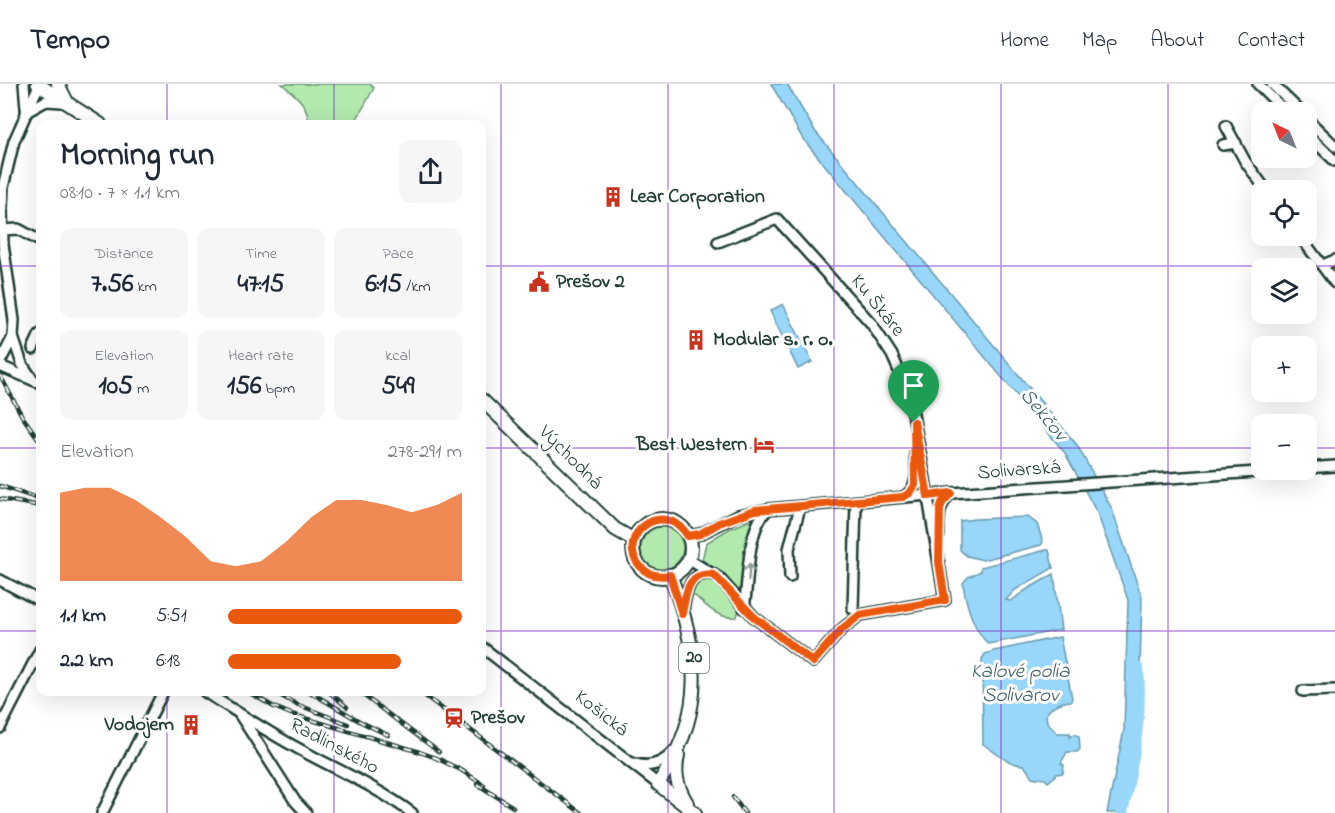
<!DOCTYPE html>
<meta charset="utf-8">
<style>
:root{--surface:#fff;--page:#f6f6f7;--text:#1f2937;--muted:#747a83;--line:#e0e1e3;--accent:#ea580c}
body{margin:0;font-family:"Indie Flower",sans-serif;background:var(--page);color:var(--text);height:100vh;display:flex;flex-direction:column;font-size:22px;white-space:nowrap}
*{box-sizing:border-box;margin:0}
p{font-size:20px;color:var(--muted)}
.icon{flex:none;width:33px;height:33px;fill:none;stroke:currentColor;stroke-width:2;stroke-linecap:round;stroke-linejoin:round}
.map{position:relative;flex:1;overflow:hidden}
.drawer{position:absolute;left:36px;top:36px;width:450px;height:576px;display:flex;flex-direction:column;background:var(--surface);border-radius:12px;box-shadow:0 6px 24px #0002}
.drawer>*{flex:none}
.needle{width:39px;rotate:317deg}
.controls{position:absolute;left:1251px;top:18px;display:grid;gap:12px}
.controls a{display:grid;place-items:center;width:66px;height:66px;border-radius:12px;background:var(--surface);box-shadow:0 6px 24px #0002;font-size:30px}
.pin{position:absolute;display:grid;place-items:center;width:51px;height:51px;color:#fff;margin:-62px -26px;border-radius:50% 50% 50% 0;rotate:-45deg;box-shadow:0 0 6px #0007}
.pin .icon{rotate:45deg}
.round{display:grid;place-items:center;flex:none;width:63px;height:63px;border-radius:12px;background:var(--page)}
.head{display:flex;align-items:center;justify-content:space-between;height:102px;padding:0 24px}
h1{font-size:33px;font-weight:700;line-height:45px}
.stats{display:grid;grid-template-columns:repeat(3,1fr);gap:9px;height:102px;padding:6px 24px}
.stats div{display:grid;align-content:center;border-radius:12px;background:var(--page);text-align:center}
.stats b{font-size:26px;font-weight:700}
.stats small{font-size:16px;font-weight:400}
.stats p{font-size:16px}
.chart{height:168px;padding:12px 24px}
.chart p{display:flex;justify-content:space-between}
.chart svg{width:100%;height:108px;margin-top:6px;fill:var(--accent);opacity:.7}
ul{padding:0 24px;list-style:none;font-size:20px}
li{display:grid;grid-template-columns:96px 72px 1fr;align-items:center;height:45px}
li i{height:15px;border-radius:8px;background:var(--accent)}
header{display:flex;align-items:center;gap:36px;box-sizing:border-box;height:84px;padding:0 30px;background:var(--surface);border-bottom:2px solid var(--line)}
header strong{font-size:28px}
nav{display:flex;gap:33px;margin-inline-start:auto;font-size:21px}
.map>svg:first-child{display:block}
</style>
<header>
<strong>Tempo</strong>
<nav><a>Home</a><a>Map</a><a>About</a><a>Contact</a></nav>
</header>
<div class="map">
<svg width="1335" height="729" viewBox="0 0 1335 729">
<rect width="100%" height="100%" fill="#fff"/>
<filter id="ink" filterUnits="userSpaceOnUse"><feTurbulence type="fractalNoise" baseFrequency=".0167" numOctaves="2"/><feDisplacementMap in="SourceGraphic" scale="12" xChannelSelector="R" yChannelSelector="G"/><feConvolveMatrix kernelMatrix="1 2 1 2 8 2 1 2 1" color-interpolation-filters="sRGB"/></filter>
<g filter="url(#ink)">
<g fill="#b2eaae" stroke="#689471" stroke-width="1.5">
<path d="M282,0H370L374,4L354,40H308C310,21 295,11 282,0Z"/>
<path d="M751,436L753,437L743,507L737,508L714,484L702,476L706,459L729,445Z"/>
<circle cx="662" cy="464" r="21"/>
<path d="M703,494C719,494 730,513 739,525L737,533C718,535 709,524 695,512H692L693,505L698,498L697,496Z"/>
</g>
<g fill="#98d7fa" stroke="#6899ab" stroke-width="1.5">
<path d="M771,0H787L815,47L1077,361L1112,425L1142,514L1138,648L1122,729H1107L1124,646L1128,516L1098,431L1065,369L803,55Z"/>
<path d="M783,220L812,278L798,285L770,227Z"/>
<path d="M1028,433L1037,440L1043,458L1041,461L983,476L967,472L960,466V437L975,435Z"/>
<path d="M1046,466H1049L1053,484L1015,506L1006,516L1011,517L1026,506L1054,490L1061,546L988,560C973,544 966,521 963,499L968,493L981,487V483Z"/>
<path d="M1060,553L1072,614L1071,617C1060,618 1051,621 1046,631L1047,638L1057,649H1070V653L1074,650L1079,652L1080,665L1077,668H1067L1061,679L1064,681L1063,689L1056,690L1054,693L1048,698L1045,695L1032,693L1024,681C1008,681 995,668 983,660L982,575L985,570L994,567Z"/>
</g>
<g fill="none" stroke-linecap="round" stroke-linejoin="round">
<path stroke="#98d7fa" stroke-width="12" d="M1122,729C1132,681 1142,635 1138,585"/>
<g stroke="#1f3d34" stroke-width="14">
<g id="minor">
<path d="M24,0L26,24"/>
<path d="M1258,0L1286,28"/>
<path d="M1272,0L1301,28"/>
<path d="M26,28L46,17L62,18"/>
<path d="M1306,34L1335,62"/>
<path d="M1226,42L1245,77L1266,106"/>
<path d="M1306,49L1335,77"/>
<path d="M1223,61L1236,59"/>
<path d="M2,146L18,145L40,157"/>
<path d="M1300,152L1335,199"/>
<path d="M1323,181L1335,176"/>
<path d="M13,253L22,280L33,296"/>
<path d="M33,265L40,250"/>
<path d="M0,278L13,253L14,236L3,160L2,125L3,103L14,57L39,1L36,0"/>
<path d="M0,282L40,299"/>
<path d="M1306,384L1335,382"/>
<path d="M903,413C920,404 916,387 915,370"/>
<path d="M939,451C939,433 937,424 951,409"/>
<path d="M688,452L700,450L738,431L768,425L951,409L1285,386"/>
<path d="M688,475L719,494L754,533L813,578L842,545L860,531L945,516L925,395L912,325L903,296L892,271L871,239L777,135L718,158"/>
<path d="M790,493L789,465L800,423"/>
<path d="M0,496L40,517"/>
<path d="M744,524C749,495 746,445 768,425"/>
<path d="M853,525L856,418"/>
<path d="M683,527C686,509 688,487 713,490"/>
<path d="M482,563L658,700"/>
<path d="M1303,607L1335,606"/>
<path d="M205,608C236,627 267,648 299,665C337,686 377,703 412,729"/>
<path d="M240,631L295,717L306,729"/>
<path d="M0,644L40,566"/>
<path d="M636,680C651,684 664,679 674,667"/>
<path d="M102,729L163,608"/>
</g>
</g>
<g stroke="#1f3d34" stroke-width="16">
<g id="major">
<path d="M39,0V1L100,40"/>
<path d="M58,0L67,18"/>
<path d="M482,316L615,445L634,456"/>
<circle cx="662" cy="464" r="29"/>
<path d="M670,491C700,568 707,628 658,700L695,729"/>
<path d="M678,671C674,689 677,703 687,719"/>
</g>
</g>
<use href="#minor" stroke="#fff" stroke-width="9"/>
<use href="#major" stroke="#fff" stroke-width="12"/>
<g stroke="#1f3d34" stroke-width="4.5">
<g id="rail">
<path d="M0,291L22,332L40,357"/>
<path d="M0,402L40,415"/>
<path d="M0,415L35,421"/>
<path d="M248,608L274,623L291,630L417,667L442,676"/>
<path d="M274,608L296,620L348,640"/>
<path d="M310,608L361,638L388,651"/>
<path d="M329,608L347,623"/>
<path d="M359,608L439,668"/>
<path d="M420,608L581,729"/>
<path d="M434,673L461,686L484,701"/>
<path d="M477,700L513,723"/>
<path d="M733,713L745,729"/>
</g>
</g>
<use href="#rail" stroke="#fff" stroke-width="2" stroke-dasharray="7" stroke-linecap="butt"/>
</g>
<defs><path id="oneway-shaft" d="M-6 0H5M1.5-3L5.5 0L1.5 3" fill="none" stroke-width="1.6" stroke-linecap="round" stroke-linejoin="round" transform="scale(1.5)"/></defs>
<use stroke="#8f9e9a" href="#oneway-shaft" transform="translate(749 488) rotate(-86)"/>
</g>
<g fill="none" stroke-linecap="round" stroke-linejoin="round" filter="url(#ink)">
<g stroke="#fff" stroke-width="12">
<path id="route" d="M914,338L928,412L951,409L942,419L940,426L939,478L945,516L860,531L842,545L813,578L754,533L714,491C687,487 686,509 682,530L670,491C659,493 648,492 640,482C614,452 663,413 688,452L700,450L719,439L755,426L903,413L910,409L915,401Z"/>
</g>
<use href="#route" stroke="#ea580c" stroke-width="8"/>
</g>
<path fill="none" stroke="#7b2cbf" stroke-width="1.5" stroke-opacity="0.55" d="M167,0V40M334,0V40M501,0V729M668,0V729M834,0V729M1001,0V729M1168,0V729M0,182H40M482,182H1335M0,364H40M482,364H1262M1306,364H1335M0,547H40M482,547H1335M167,608V729M334,608V729"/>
<defs>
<g id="building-bare" transform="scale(1.62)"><path d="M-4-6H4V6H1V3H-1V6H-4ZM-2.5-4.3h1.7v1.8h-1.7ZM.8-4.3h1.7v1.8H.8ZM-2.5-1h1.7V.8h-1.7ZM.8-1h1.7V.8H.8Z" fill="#c8321e" stroke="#fff" stroke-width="2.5" paint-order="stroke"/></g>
<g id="civic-bare" transform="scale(1.62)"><path d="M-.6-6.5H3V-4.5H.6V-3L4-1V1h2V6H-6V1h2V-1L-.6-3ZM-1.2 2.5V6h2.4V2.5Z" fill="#c8321e" stroke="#fff" stroke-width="2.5" paint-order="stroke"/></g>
<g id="hotel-bare" transform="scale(1.62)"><path d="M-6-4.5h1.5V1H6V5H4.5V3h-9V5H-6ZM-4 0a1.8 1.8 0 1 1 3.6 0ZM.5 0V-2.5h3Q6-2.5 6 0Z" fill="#c8321e" stroke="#fff" stroke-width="2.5" paint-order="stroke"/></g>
<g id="station-bare" transform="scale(1.62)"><path d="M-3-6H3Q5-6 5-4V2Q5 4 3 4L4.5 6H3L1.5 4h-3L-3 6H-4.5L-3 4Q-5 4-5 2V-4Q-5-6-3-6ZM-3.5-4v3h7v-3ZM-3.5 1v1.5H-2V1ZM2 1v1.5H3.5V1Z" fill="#c8321e" stroke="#fff" stroke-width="2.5" paint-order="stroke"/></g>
</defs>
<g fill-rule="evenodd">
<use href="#building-bare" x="613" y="113"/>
<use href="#civic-bare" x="539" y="198"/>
<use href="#building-bare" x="696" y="256"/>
<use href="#hotel-bare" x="764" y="361"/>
<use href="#station-bare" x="454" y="634"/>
<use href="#building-bare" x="191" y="641"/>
</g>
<g text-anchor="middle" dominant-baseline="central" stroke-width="6" stroke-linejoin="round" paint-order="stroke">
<rect fill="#fff" stroke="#627771" stroke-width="1.5" x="679" y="559" width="30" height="30" rx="4.5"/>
<g font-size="18" font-weight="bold" fill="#1f3d34">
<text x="694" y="574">20</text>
</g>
<g font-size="20" font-weight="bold" fill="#1f3d34" stroke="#fff" text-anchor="start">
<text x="630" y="113">Lear Corporation</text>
<text x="556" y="198">Prešov 2</text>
<text x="713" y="256">Modular s. r. o.</text>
<text x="747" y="361" text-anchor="end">Best Western</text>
<text x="471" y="634">Prešov</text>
<text x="174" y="641" text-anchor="end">Vodojem</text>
</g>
<g font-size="20" fill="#1f3d34" stroke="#fff">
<text transform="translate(877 222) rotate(51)">Ku Škáre</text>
<text transform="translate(570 374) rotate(45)">Východná</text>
<text transform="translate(1019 387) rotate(-4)">Solivarská</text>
<text transform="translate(601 630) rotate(38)">Košická</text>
<text transform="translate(334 663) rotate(28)">Radlinského</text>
</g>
<g font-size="21" font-style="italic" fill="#3d6466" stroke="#fff">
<text transform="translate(1043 331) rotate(50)">Sekčov</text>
<text x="1020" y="588">Kalové polia<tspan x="1020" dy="24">Solivarov</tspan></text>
</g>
</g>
</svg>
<div class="controls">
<a><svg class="needle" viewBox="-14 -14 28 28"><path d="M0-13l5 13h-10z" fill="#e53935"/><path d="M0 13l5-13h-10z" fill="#747a83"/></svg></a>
<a><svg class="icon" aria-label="locate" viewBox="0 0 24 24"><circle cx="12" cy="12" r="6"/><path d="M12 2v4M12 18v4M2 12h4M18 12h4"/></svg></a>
<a><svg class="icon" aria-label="layers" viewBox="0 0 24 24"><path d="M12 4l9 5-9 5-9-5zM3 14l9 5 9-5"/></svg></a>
<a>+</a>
<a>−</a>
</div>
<div class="pin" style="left:914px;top:338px;background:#1e9e55"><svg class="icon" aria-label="arrive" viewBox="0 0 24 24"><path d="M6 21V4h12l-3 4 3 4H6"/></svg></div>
<section class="drawer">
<div class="head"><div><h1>Morning run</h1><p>08:10 · 7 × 1.1 km</p></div><a class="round"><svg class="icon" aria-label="share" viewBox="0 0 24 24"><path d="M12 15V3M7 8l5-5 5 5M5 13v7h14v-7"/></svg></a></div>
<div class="stats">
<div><p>Distance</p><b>7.56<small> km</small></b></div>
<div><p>Time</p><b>47:15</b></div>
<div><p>Pace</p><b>6:15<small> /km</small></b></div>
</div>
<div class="stats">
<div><p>Elevation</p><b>105<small> m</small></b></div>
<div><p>Heart rate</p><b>156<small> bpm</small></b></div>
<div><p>kcal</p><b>549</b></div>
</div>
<div class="chart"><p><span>Elevation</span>278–291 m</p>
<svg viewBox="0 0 160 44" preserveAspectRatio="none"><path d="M0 44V8L10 6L20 6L30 11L40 18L50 26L60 36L70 38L80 36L90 28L100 18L110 11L120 11L130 13L140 16L150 13L160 8V44z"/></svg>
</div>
<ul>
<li><b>1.1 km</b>5:51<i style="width:100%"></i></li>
<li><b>2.2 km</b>6:18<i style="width:74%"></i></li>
</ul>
</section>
</div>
